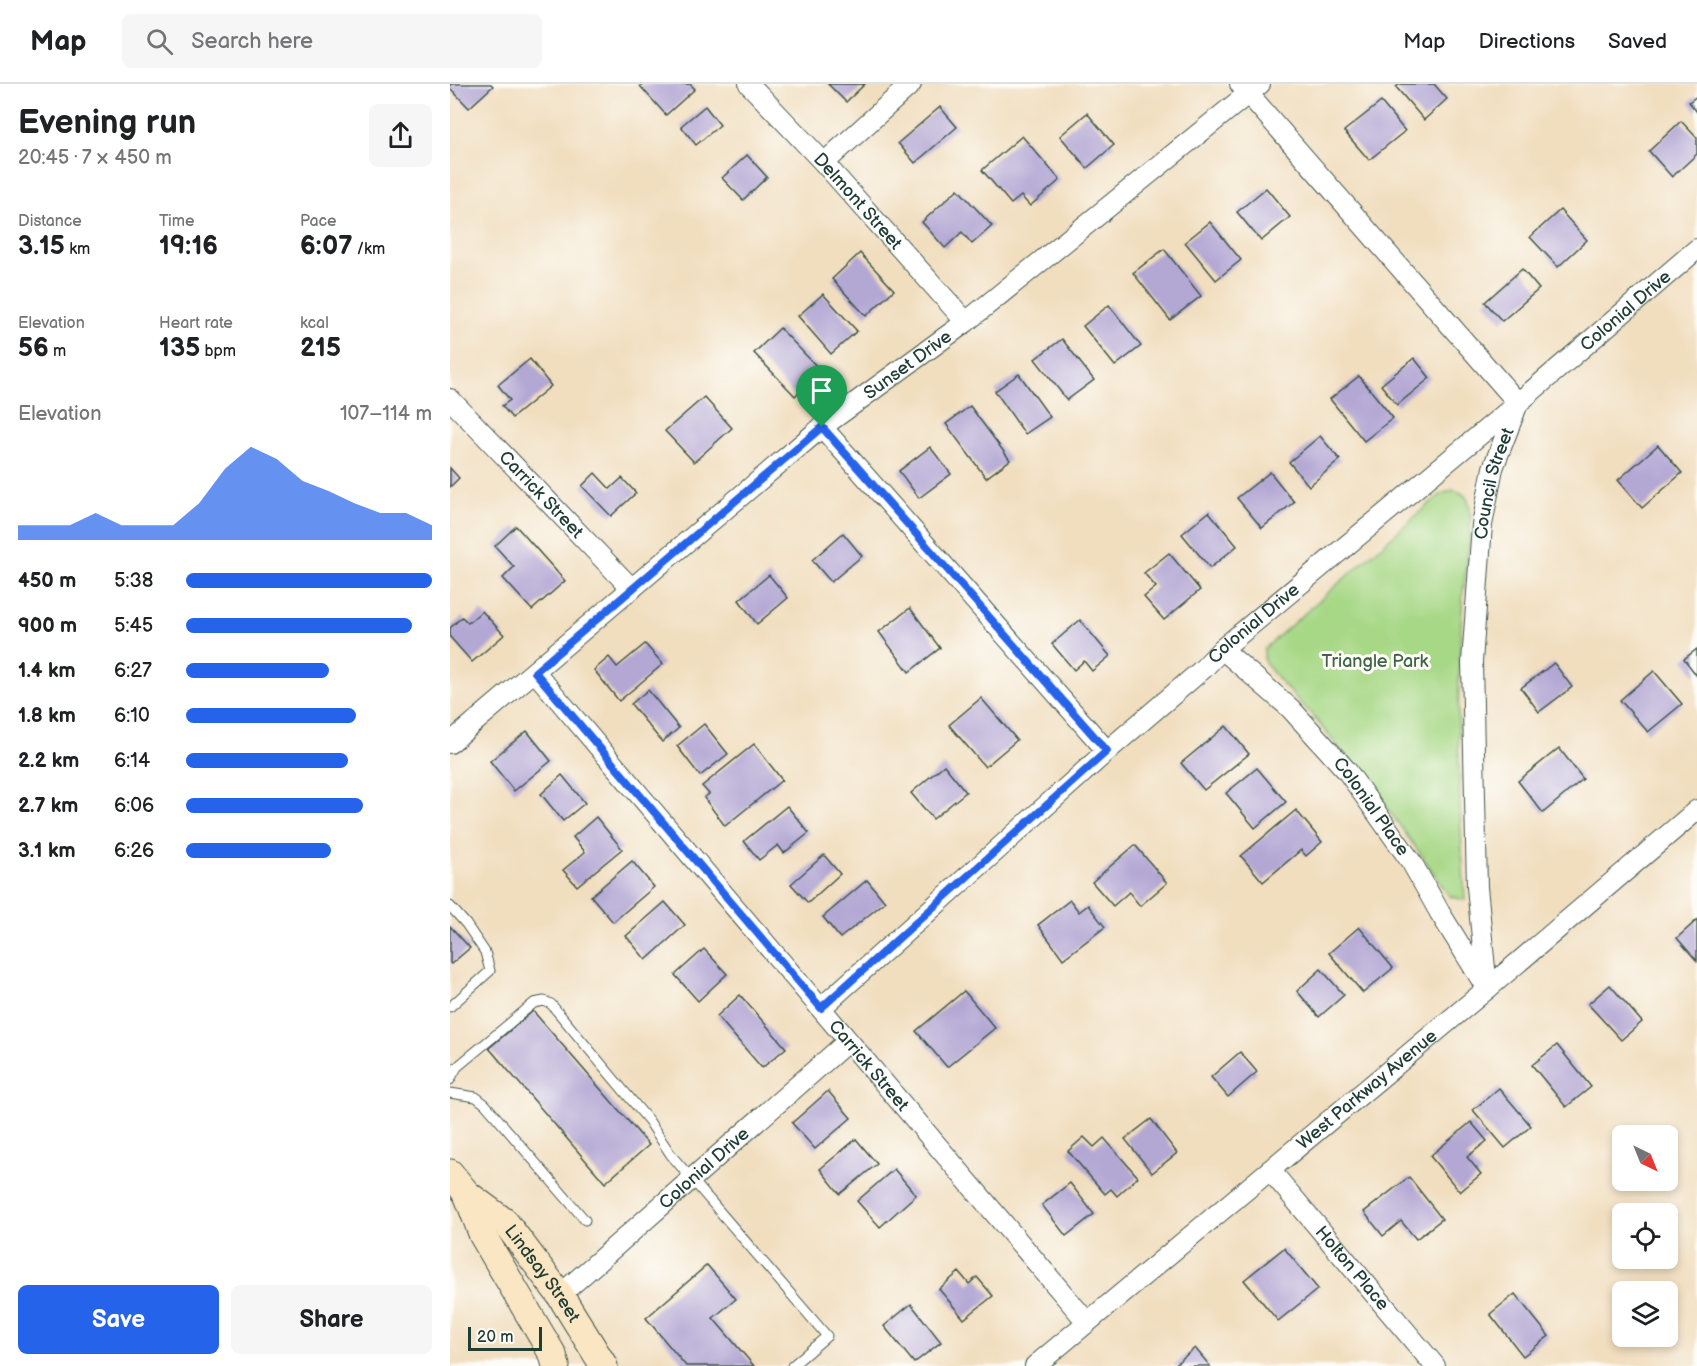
<!DOCTYPE html>
<meta charset="utf-8">
<style>
:root{--surface:#fff;--page:#f6f6f6;--text:#202124;--muted:#757577;--line:#e0e0e0;--accent:#2563eb}
body{margin:0;font-family:"Balsamiq Sans",sans-serif;background:var(--page);color:var(--text);height:100vh;display:flex;flex-direction:column;font-size:22px;white-space:nowrap}
*{box-sizing:border-box;margin:0}
p{font-size:20px;color:var(--muted)}
.icon{flex:none;width:33px;height:33px;fill:none;stroke:currentColor;stroke-width:2;stroke-linecap:round;stroke-linejoin:round}
.map{position:relative;flex:1;overflow:hidden}
.details{display:flex;flex-direction:column;background:var(--surface);width:450px}
.details>*{flex:none}
.needle{width:39px;rotate:137deg}
.controls{position:absolute;left:1162px;top:1041px;display:grid;gap:12px}
.controls a{display:grid;place-items:center;width:66px;height:66px;border-radius:9px;background:var(--surface);box-shadow:0 3px 9px #0003;font-size:30px}
.scale{position:absolute;left:18px;bottom:15px;width:74px;box-sizing:border-box;padding-left:6px;border:3px solid #1f3d34;border-top:0;font-size:16px;line-height:21px;white-space:nowrap;color:#1f3d34;-webkit-text-stroke:4px #fdfcf7;paint-order:stroke}
.pin{position:absolute;display:grid;place-items:center;width:51px;height:51px;color:#fff;margin:-62px -26px;border-radius:50% 50% 50% 0;rotate:-45deg;box-shadow:0 0 6px #0007}
.pin .icon{rotate:45deg}
.round{display:grid;place-items:center;flex:none;width:63px;height:63px;border-radius:9px;background:var(--page)}
.headline{display:flex;align-items:center;justify-content:space-between;height:102px;padding:0 18px}
h1{font-size:33px;font-weight:700;line-height:45px}
.metrics{display:grid;grid-template-columns:repeat(3,1fr);gap:9px;height:102px;padding:6px 18px}
.metrics div{display:grid;align-content:center}
.metrics b{font-size:26px;font-weight:700}
.metrics small{font-size:16px;font-weight:400}
.metrics p{font-size:16px}
.chart{height:168px;padding:12px 18px}
.chart p{display:flex;justify-content:space-between}
.chart svg{width:100%;height:108px;margin-top:6px;fill:var(--accent);opacity:.7}
.action{display:flex;gap:12px;margin-top:auto;padding:12px 18px}
.action a{flex:1;height:69px;border-radius:9px;background:var(--accent);color:#fff;font-size:24px;font-weight:700;line-height:69px;text-align:center}
.action a+a{background:var(--page);color:var(--text)}
ul{padding:0 18px;list-style:none;font-size:20px}
li{display:grid;grid-template-columns:96px 72px 1fr;align-items:center;height:45px}
li i{height:15px;border-radius:8px;background:var(--accent)}
header{display:flex;align-items:center;gap:36px;box-sizing:border-box;height:84px;padding:0 30px;background:var(--surface);border-bottom:2px solid var(--line)}
header strong{font-size:28px}
nav{display:flex;gap:33px;margin-inline-start:auto;font-size:21px}
.search{width:420px;height:54px;background:var(--page);display:flex;align-items:center;gap:15px;box-sizing:border-box;padding:0 21px;border-radius:9px;color:var(--muted);font-size:22px}
main{display:flex;flex:1;min-height:0}
.map>svg:first-child{display:block}
</style>
<header>
<strong>Map</strong>
<div class="search"><svg class="icon" aria-label="search" viewBox="0 0 24 24"><circle cx="10" cy="10" r="6"/><path d="M15 15l6 6"/></svg>Search here</div>
<nav><a>Map</a><a>Directions</a><a>Saved</a></nav>
</header>
<main>
<section class="details">
<div class="headline"><div><h1>Evening run</h1><p>20:45 · 7 × 450 m</p></div><a class="round"><svg class="icon" aria-label="share" viewBox="0 0 24 24"><path d="M12 15V3M7 8l5-5 5 5M5 13v7h14v-7"/></svg></a></div>
<div class="metrics">
<div><p>Distance</p><b>3.15<small> km</small></b></div>
<div><p>Time</p><b>19:16</b></div>
<div><p>Pace</p><b>6:07<small> /km</small></b></div>
</div>
<div class="metrics">
<div><p>Elevation</p><b>56<small> m</small></b></div>
<div><p>Heart rate</p><b>135<small> bpm</small></b></div>
<div><p>kcal</p><b>215</b></div>
</div>
<div class="chart"><p><span>Elevation</span>107–114 m</p>
<svg viewBox="0 0 160 44" preserveAspectRatio="none"><path d="M0 44V38L10 38L20 38L30 33L40 38L50 38L60 38L70 29L80 15L90 6L100 11L110 20L120 24L130 29L140 33L150 33L160 38V44z"/></svg>
</div>
<ul>
<li><b>450 m</b>5:38<i style="width:100%"></i></li>
<li><b>900 m</b>5:45<i style="width:92%"></i></li>
<li><b>1.4 km</b>6:27<i style="width:58%"></i></li>
<li><b>1.8 km</b>6:10<i style="width:69%"></i></li>
<li><b>2.2 km</b>6:14<i style="width:66%"></i></li>
<li><b>2.7 km</b>6:06<i style="width:72%"></i></li>
<li><b>3.1 km</b>6:26<i style="width:59%"></i></li>
</ul>
<div class="action"><a>Save</a><a>Share</a></div>
</section>
<div class="map">
<svg width="1247" height="1282" viewBox="0 0 1247 1282">
<rect width="100%" height="100%" fill="#fdfcf7"/>
<filter id="ink" filterUnits="userSpaceOnUse"><feTurbulence type="fractalNoise" baseFrequency=".0167" numOctaves="2"/><feDisplacementMap in="SourceGraphic" scale="12" xChannelSelector="R" yChannelSelector="G"/><feConvolveMatrix kernelMatrix="1 2 1 2 8 2 1 2 1" color-interpolation-filters="sRGB"/></filter>
<filter id="wash" filterUnits="userSpaceOnUse"><feTurbulence type="fractalNoise" baseFrequency=".008" numOctaves="4" result="noise"/><feDisplacementMap in="SourceGraphic" scale="24" xChannelSelector="R" yChannelSelector="G"/><feGaussianBlur stdDeviation="1.35" result="paint"/><feColorMatrix in="noise" values="0 0 0 0 0 0 0 0 0 0 0 0 0 0 0 0 0 1.4 0 .05"/><feComposite in="paint" operator="in"/></filter>
<g filter="url(#wash)">
<rect width="100%" height="100%" fill="#f1debf"/>
<path fill="#a7d886" stroke="#638a5d" stroke-width="1.5" d="M1003,406C1011,408 1017,411 1019,420C1024,439 1015,488 1013,510C1005,612 1008,714 1015,816L999,812L977,779L924,706L862,631L828,595L814,577V565L979,420L992,410Z"/>
<g id="blocks">
<g fill="#b3a7d4">
<path d="M0,0H41L43,2L19,24L0,4Z"/>
<path d="M193,0H240L245,5L216,31L190,2Z"/>
<path d="M378,0H415L396,18Z"/>
<path d="M950,0H984L997,15L974,36L946,3Z"/>
<path d="M1247,12V28L1239,18Z"/>
<path d="M931,18L955,47L919,76L894,47Z"/>
<path d="M255,22L270,41L246,61L231,42Z"/>
<path d="M490,23L507,43L465,79L448,59Z"/>
<path d="M637,29L664,61L637,84L610,52Z"/>
<path d="M1231,37L1247,54V70L1222,93L1199,67Z"/>
<path d="M572,52L610,96L580,122L571,112L561,120L532,86Z"/>
<path d="M297,71L317,93L293,116L272,94Z"/>
<path d="M816,104L840,133L811,157L787,128Z"/>
<path d="M508,105L542,142L522,160L512,148L495,164L472,138Z"/>
<path d="M1110,126L1137,156L1108,183L1080,153Z"/>
<path d="M760,138L791,176L766,196L735,158Z"/>
<path d="M714,165L751,212L720,236L683,189Z"/>
<path d="M410,169L444,206L416,232L382,195Z"/>
<path d="M1072,185L1089,205L1052,237L1035,218Z"/>
<path d="M373,210L407,247L381,270L348,232Z"/>
<path d="M659,221L691,262L665,282L633,242Z"/>
<path d="M330,244L371,287L345,312L304,269Z"/>
<path d="M612,255L644,296L617,316L585,275Z"/>
<path d="M964,274L980,294L947,321L931,301Z"/>
<path d="M80,275L101,302L62,334L52,322L60,316L48,301Z"/>
<path d="M569,290L600,333L575,350L545,307Z"/>
<path d="M909,292L943,334L914,357L880,315Z"/>
<path d="M254,313L282,344L244,378L215,347Z"/>
<path d="M520,322L560,376L536,394L496,340Z"/>
<path d="M870,352L890,376L859,402L839,378Z"/>
<path d="M1208,361L1232,389L1192,424L1168,396Z"/>
<path d="M480,363L501,390L469,414L449,387Z"/>
<path d="M0,384L9,394L0,403Z"/>
<path d="M820,388L844,418L812,444L787,414Z"/>
<path d="M145,389L160,405L172,394L186,409L161,432L132,402Z"/>
<path d="M759,428L787,462L760,484L732,450Z"/>
<path d="M66,442L115,497L82,526L53,494L64,483L45,462Z"/>
<path d="M393,449L412,472L381,498L362,476Z"/>
<path d="M719,469L750,506L714,536L694,513L706,503L694,489Z"/>
<path d="M319,491L338,514L307,540L289,516Z"/>
<path d="M460,524L490,564L459,588L429,548Z"/>
<path d="M32,527L54,551L22,578L0,553V544L12,533L18,539Z"/>
<path d="M630,536L660,572L642,587L634,577L624,586L602,560Z"/>
<path d="M195,560L213,580L169,617L144,586L159,573L167,583Z"/>
<path d="M1247,565V592L1234,575Z"/>
<path d="M1104,579L1122,603L1089,628L1071,604Z"/>
<path d="M1204,587L1232,620L1198,648L1170,616Z"/>
<path d="M198,606L229,644L212,658L181,620Z"/>
<path d="M531,614L567,656L535,683L499,641Z"/>
<path d="M254,640L278,670L250,692L227,662Z"/>
<path d="M776,642L799,670L754,706L731,679Z"/>
<path d="M77,647L101,677L64,707L40,677Z"/>
<path d="M304,660L332,696L275,742L254,714L259,710L252,702Z"/>
<path d="M1109,664L1133,695L1093,729L1068,697Z"/>
<path d="M494,681L516,708L483,735L461,709Z"/>
<path d="M807,684L836,718L805,744L776,709Z"/>
<path d="M112,691L135,719L113,737L91,710Z"/>
<path d="M337,722L359,749L334,769L328,761L309,776L294,757Z"/>
<path d="M846,726L872,758L856,772L851,766L813,798L791,772Z"/>
<path d="M146,733L172,765L127,802L113,786L135,768L123,753Z"/>
<path d="M685,761L717,799L690,822L679,808L663,822L642,798Z"/>
<path d="M374,771L390,790L358,819L341,800Z"/>
<path d="M182,777L204,803L163,838L141,812Z"/>
<path d="M417,796L435,818L390,854L373,833Z"/>
<path d="M620,816L629,828L638,821L655,843L613,875L588,841Z"/>
<path d="M215,818L235,841L196,876L176,852Z"/>
<path d="M1247,836V877L1227,854Z"/>
<path d="M0,842L20,864L1,880L0,879Z"/>
<path d="M909,843L943,884L913,909L879,869Z"/>
<path d="M254,865L277,890L248,917L225,891Z"/>
<path d="M871,885L894,911L869,933L847,907Z"/>
<path d="M1160,901L1192,938L1171,956L1138,920Z"/>
<path d="M514,907L545,944L497,983L466,947Z"/>
<path d="M290,911L336,964L312,984L267,932Z"/>
<path d="M83,927L199,1061L155,1099L39,964Z"/>
<path d="M1107,961L1141,1003L1116,1023L1082,981Z"/>
<path d="M790,968L807,988L778,1013L761,993Z"/>
<path d="M1049,1004L1081,1042L1055,1064L1023,1026Z"/>
<path d="M378,1007L401,1034L365,1065L342,1039Z"/>
<path d="M701,1035L727,1069L702,1089L675,1055Z"/>
<path d="M1021,1038L1037,1057L1017,1073L1031,1090L1010,1108L980,1072Z"/>
<path d="M634,1053L644,1063L654,1054L688,1093L667,1112L661,1105L655,1110L618,1067Z"/>
<path d="M406,1055L427,1080L390,1110L370,1085Z"/>
<path d="M444,1085L466,1111L430,1143L407,1117Z"/>
<path d="M959,1093L992,1135L966,1155L951,1137L933,1152L914,1128Z"/>
<path d="M620,1099L644,1130L616,1152L592,1121Z"/>
<path d="M834,1164L868,1205L828,1237L794,1196Z"/>
<path d="M257,1181L286,1215L263,1234L304,1282H236L196,1234Z"/>
<path d="M509,1188L519,1200L527,1193L543,1212L514,1235L489,1205Z"/>
<path d="M1065,1210L1099,1252L1073,1272L1040,1230Z"/>
<path d="M461,1220L491,1258L464,1279L434,1242Z"/>
<path d="M745,1264L760,1282H723Z"/>
</g>
</g>
</g>
<g filter="url(#ink)">
<use href="#blocks" fill-opacity="0" stroke="#3e5549" stroke-width="1.5"/>
<g fill="none" stroke-linecap="round" stroke-linejoin="round">
<g stroke="#3e5549" stroke-width="11">
<g id="service">
<path d="M0,822L16,840L35,868L40,887L0,923"/>
<path d="M0,996L7,983L84,919L94,917L101,920L199,1037L221,1071L377,1252L342,1282"/>
<path d="M0,1009L26,1013L35,1020L135,1136"/>
</g>
</g>
<g stroke="#3e5549" stroke-width="22">
<g id="minor">
<path id="s1" d="M299,0L374,79L516,238"/>
<path d="M790,0L1068,319"/>
<path d="M374,79L461,0"/>
<path id="s2" d="M0,315L182,505"/>
<path d="M372,343L657,667"/>
<path id="s3" d="M772,565L840,624L897,687L962,779L990,829L1034,900"/>
<path id="s4" d="M85,588L637,1238"/>
<path id="s5" d="M0,659L372,343L516,238L810,0"/>
<path id="s6" d="M1037,905L1027,803L1022,578L1032,441L1043,384L1067,322"/>
<path id="s7" d="M371,924L657,667L753,585L772,565L1068,319L1247,165"/>
<path id="s8" d="M820,1086L985,1282"/>
<path id="s9" d="M110,1211L397,958"/>
<path id="s10" d="M585,1282L1037,905L1247,726"/>
</g>
</g>
<g stroke="#3e5549" stroke-width="29">
<g id="secondary">
<path id="s11" d="M0,1089L17,1110L55,1138L110,1211L154,1282"/>
<path d="M17,1110L33,1152L103,1271L106,1282"/>
</g>
</g>
<use href="#service" stroke="#fff" stroke-width="9"/>
<use href="#minor" stroke="#fff" stroke-width="20"/>
<use href="#secondary" stroke="#fbe6c4" stroke-width="27"/>
</g>
</g>
<g fill="none" stroke-linecap="round" stroke-linejoin="round" filter="url(#ink)">
<g stroke="#fff" stroke-width="12">
<path id="route" d="M372,343L657,667L371,924L85,588Z"/>
</g>
<use href="#route" stroke="#2563eb" stroke-width="8"/>
</g>
<g text-anchor="middle" dominant-baseline="central" stroke-width="6" stroke-linejoin="round" paint-order="stroke">
<g font-size="18" fill="#1f3d34" stroke="#fdfcf7">
<text stroke="none"><textPath href="#s1" startOffset="160">Delmont Street</textPath></text>
<text stroke="none"><textPath href="#s7" startOffset="1065">Colonial Drive</textPath></text>
<text stroke="none"><textPath href="#s5" startOffset="594">Sunset Drive</textPath></text>
<text stroke="none"><textPath href="#s6" startOffset="508">Council Street</textPath></text>
<text stroke="none"><textPath href="#s2" startOffset="132">Carrick Street</textPath></text>
<text stroke="none"><textPath href="#s7" startOffset="579">Colonial Drive</textPath></text>
<text stroke="none"><textPath href="#s3" startOffset="218">Colonial Place</textPath></text>
<text stroke="none"><textPath href="#s4" startOffset="516">Carrick Street</textPath></text>
<text stroke="none"><textPath href="#s10" startOffset="432">West Parkway Avenue</textPath></text>
<text stroke="none"><textPath href="#s9" startOffset="192">Colonial Drive</textPath></text>
<text stroke="none"><textPath href="#s8" startOffset="128">Holton Place</textPath></text>
<text stroke="none"><textPath href="#s11" startOffset="138">Lindsay Street</textPath></text>
</g>
<g font-size="18" fill="#416448" stroke="#fdfcf7">
<text x="925" y="577">Triangle Park</text>
</g>
</g>
</svg>
<div class="controls">
<a><svg class="needle" viewBox="-14 -14 28 28"><path d="M0-13l5 13h-10z" fill="#e53935"/><path d="M0 13l5-13h-10z" fill="#757577"/></svg></a>
<a><svg class="icon" aria-label="locate" viewBox="0 0 24 24"><circle cx="12" cy="12" r="6"/><path d="M12 2v4M12 18v4M2 12h4M18 12h4"/></svg></a>
<a><svg class="icon" aria-label="layers" viewBox="0 0 24 24"><path d="M12 4l9 5-9 5-9-5zM3 14l9 5 9-5"/></svg></a>
</div>
<div class="scale">20 m</div>
<div class="pin" style="left:372px;top:343px;background:#1e9e55"><svg class="icon" aria-label="arrive" viewBox="0 0 24 24"><path d="M6 21V4h12l-3 4 3 4H6"/></svg></div>
</div>
</main>
